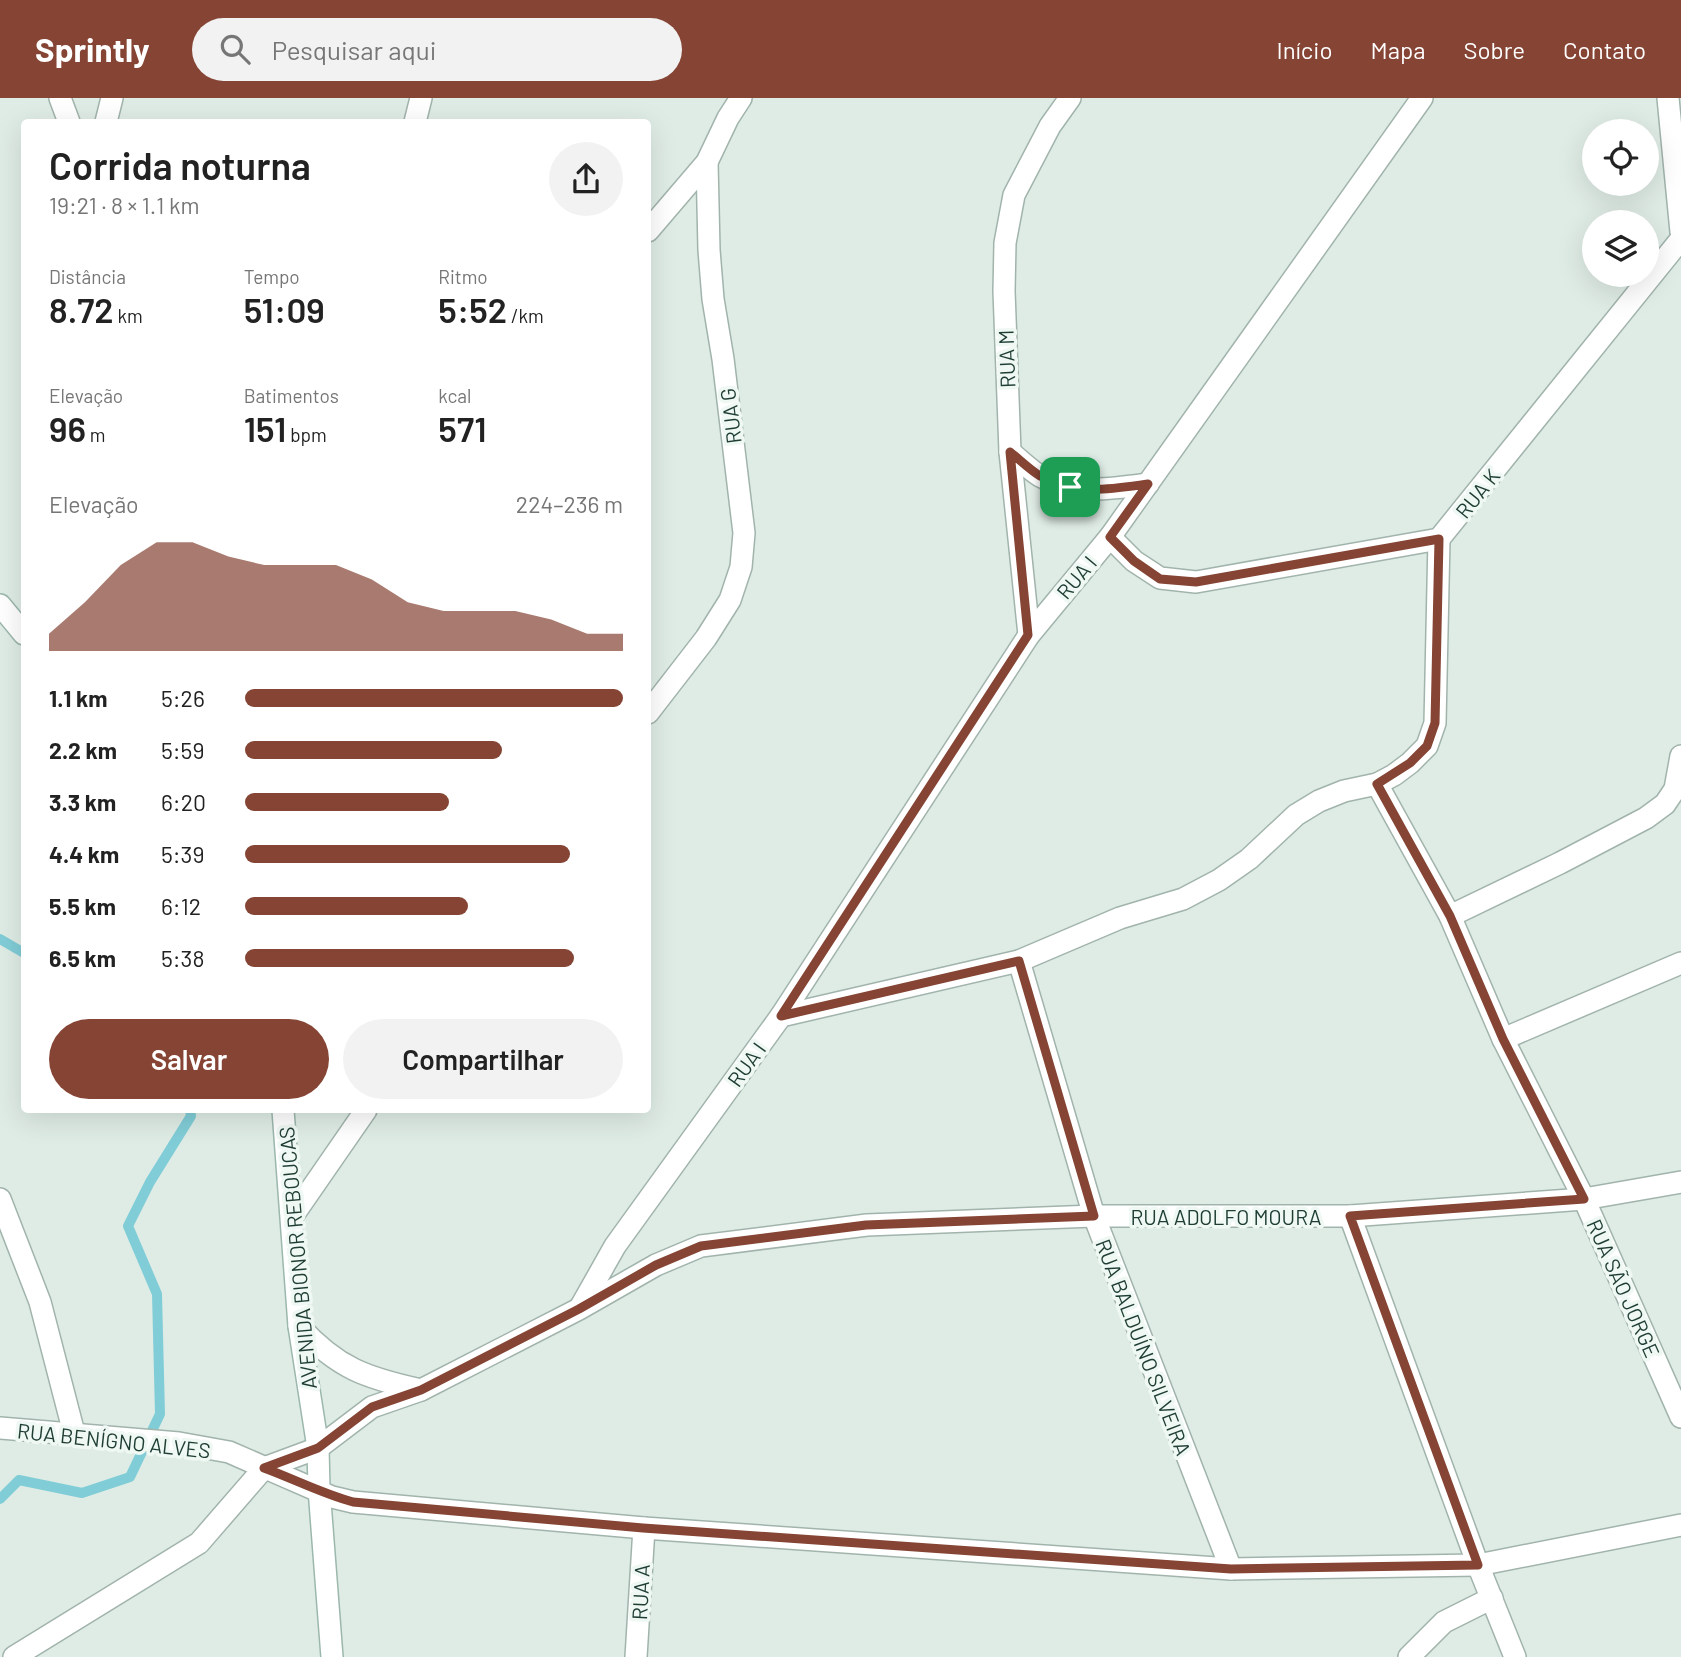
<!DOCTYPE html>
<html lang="pt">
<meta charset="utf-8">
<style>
:root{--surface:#fff;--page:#f2f2f2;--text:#222;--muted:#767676;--accent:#854434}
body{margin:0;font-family:Barlow,sans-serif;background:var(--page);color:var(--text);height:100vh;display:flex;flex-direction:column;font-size:26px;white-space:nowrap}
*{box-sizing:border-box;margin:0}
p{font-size:23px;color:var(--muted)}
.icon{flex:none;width:38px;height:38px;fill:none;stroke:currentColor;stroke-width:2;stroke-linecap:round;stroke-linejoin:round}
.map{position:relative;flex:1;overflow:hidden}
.panel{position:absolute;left:21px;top:21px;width:630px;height:994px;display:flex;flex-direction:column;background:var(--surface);border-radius:7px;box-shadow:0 7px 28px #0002}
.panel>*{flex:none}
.buttons{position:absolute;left:1582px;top:21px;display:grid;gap:14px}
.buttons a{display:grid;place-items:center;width:77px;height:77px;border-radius:50%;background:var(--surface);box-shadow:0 7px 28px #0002;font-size:35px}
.pin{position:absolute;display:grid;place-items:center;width:60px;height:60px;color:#fff;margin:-30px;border-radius:14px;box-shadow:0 4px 10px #0006}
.round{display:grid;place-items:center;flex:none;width:74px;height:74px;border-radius:37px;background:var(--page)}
.headline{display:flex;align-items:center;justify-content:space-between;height:119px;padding:0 28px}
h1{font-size:38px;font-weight:600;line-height:52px}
.metrics{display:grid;grid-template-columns:repeat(3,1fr);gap:10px;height:119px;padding:7px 28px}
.metrics div{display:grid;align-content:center}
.metrics b{font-size:35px;font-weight:600}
.metrics small{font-size:19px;font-weight:400}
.metrics p{font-size:19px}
.chart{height:196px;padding:14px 28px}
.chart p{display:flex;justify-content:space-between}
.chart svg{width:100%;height:126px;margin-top:7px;fill:var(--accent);opacity:.7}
.primary-button{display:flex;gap:14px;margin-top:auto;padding:14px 28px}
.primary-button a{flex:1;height:80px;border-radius:42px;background:var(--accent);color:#fff;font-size:28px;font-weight:600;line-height:80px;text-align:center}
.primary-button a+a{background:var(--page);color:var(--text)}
ul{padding:0 28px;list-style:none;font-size:23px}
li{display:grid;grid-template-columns:112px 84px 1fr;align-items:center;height:52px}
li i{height:18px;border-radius:9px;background:var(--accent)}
header{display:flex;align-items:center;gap:42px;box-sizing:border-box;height:98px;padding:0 35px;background:var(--accent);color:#fff}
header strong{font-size:33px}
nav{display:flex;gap:38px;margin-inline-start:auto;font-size:24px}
.search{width:490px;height:63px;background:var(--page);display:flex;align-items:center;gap:18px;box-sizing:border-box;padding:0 24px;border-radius:38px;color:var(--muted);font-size:26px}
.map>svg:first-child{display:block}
</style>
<header>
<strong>Sprintly</strong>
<div class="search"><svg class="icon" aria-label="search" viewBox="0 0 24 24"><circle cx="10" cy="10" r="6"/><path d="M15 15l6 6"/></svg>Pesquisar aqui</div>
<nav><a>Início</a><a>Mapa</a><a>Sobre</a><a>Contato</a></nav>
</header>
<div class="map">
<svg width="1681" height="1559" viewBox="0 0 1681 1559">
<rect width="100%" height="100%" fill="#dfece5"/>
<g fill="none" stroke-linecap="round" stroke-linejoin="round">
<g stroke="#81cdd7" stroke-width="10">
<path d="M0,841L24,855"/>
<path d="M0,1401L19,1382L82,1395L130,1379L160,1316L157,1196L128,1128L150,1084L191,1018L190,1012"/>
</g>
<g stroke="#a1b4ac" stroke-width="24">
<g id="minor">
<path d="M60,0L69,24"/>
<path d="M1668,0L1681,134"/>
<path d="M106,24L112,0"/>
<path d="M415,24L421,0"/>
<path d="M1010,354C1020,362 1030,372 1040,378C1075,397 1111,391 1148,386"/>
<path d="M1110,439L1134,463L1160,480L1196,484L1439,441L1681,141"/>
<path d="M1029,537L1010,354L1004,193L1005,145L1014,97L1050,28L1070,0"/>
<path d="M648,615L706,540L730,502L741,469L744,435L723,261L713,201L709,152L707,64"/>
<path d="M1377,686L1450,818L1503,941L1584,1101L1681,1319"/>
<path d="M1450,818L1560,765L1646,720L1665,706L1675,691L1681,658"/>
<path d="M1019,863L1094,1118L1231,1471"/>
<path d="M781,918L1019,863L1120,820L1183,801L1219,782L1249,761L1296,717L1319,703L1344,693L1377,686L1394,677L1410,665L1427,648L1435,625L1439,441"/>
<path d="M1503,941L1681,865"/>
<path d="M0,1101L40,1204L74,1335"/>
<path d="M1350,1118L1478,1467L1515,1559"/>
<path d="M292,1119L366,1012"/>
<path d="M580,1210L615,1148L781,918L1029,537L1110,439L1422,0"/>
<path d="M299,1228C337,1270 366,1280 421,1292"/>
<path d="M14,1559L199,1445L264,1370L318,1350L372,1309L421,1292L579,1211L656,1167L701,1148L867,1127L1094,1118H1350L1584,1101L1681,1084"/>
<path d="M636,1559L644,1430"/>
<path d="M1409,1559L1444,1524L1492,1500"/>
</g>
</g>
<g stroke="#a1b4ac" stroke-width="24">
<g id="tertiary">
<path d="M648,133L707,64L728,20L741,0"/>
<path d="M0,1330L179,1345L229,1354L332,1399L353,1404L644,1430L1231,1471L1478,1467L1681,1427"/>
</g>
</g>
<g stroke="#9cb8ad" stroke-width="24">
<g id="secondary">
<path d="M0,507L24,536"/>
<path d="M283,1012L299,1228L318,1350L319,1391L332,1559"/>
</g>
</g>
<use href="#minor" stroke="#fff" stroke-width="21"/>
<use href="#tertiary" stroke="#fff" stroke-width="21"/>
<use href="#secondary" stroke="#fff" stroke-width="21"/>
</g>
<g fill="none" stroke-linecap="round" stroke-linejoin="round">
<g stroke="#fff" stroke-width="14">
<path id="route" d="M1010,354C1020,362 1030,372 1040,378C1075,398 1111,391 1148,386L1110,439L1134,463L1160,481L1196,484L1439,441L1435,625L1427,648L1410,665L1377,686L1450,818L1503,941L1584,1101L1350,1118L1478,1467L1231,1471L643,1430L353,1404C323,1396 294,1381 264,1370L318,1350L372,1309L421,1292L579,1211L656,1167L701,1148L866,1127L1094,1118L1019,863L781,918L1028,537Z"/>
</g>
<use href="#route" stroke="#854434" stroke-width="9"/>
</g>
<g text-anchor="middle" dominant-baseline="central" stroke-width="7" stroke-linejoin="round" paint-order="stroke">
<g font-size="21" fill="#1e3d33" stroke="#eff8f3">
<text transform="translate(1006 261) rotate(-92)">RUA M</text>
<text transform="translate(730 318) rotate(-97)">RUA G</text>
<text transform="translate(1477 395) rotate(-51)">RUA K</text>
<text transform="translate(1076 479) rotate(-50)">RUA I</text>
<text transform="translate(746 966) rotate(-54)">RUA I</text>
<text x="1226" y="1118">RUA ADOLFO MOURA</text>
<text transform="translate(297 1160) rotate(-95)">AVENIDA BIONOR REBOUCAS</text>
<text transform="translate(1624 1190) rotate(66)">RUA SÃO JORGE</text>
<text transform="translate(1144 1249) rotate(69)">RUA BALDUÍNO SILVEIRA</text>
<text transform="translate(114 1342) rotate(6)">RUA BENÍGNO ALVES</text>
<text transform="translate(640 1494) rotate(-87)">RUA A</text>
</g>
</g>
</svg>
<div class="buttons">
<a><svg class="icon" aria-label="locate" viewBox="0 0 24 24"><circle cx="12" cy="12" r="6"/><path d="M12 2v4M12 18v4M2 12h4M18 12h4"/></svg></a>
<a><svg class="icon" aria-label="layers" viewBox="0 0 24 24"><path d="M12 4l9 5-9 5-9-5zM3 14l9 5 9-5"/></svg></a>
</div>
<div class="pin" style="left:1070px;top:389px;background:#1e9e55"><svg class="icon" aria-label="arrive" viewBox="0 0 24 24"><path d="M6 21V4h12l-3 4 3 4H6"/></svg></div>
<section class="panel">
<div class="headline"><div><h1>Corrida noturna</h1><p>19:21 · 8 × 1.1 km</p></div><a class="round"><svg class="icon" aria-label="share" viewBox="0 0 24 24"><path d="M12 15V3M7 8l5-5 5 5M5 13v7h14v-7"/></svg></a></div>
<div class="metrics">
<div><p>Distância</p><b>8.72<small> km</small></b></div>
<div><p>Tempo</p><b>51:09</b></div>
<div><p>Ritmo</p><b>5:52<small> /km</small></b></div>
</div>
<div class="metrics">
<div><p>Elevação</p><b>96<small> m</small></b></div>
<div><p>Batimentos</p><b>151<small> bpm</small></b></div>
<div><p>kcal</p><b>571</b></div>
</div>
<div class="chart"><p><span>Elevação</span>224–236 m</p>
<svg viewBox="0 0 160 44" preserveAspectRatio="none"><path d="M0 44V38L10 27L20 14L30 6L40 6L50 11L60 14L70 14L80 14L90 19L100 27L110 30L120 30L130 30L140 33L150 38L160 38V44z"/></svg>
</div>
<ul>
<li><b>1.1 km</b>5:26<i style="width:100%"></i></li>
<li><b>2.2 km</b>5:59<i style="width:68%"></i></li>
<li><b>3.3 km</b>6:20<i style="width:54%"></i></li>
<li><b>4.4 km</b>5:39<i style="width:86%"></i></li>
<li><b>5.5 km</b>6:12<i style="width:59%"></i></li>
<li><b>6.5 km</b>5:38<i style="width:87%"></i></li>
</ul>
<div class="primary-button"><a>Salvar</a><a>Compartilhar</a></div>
</section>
</div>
